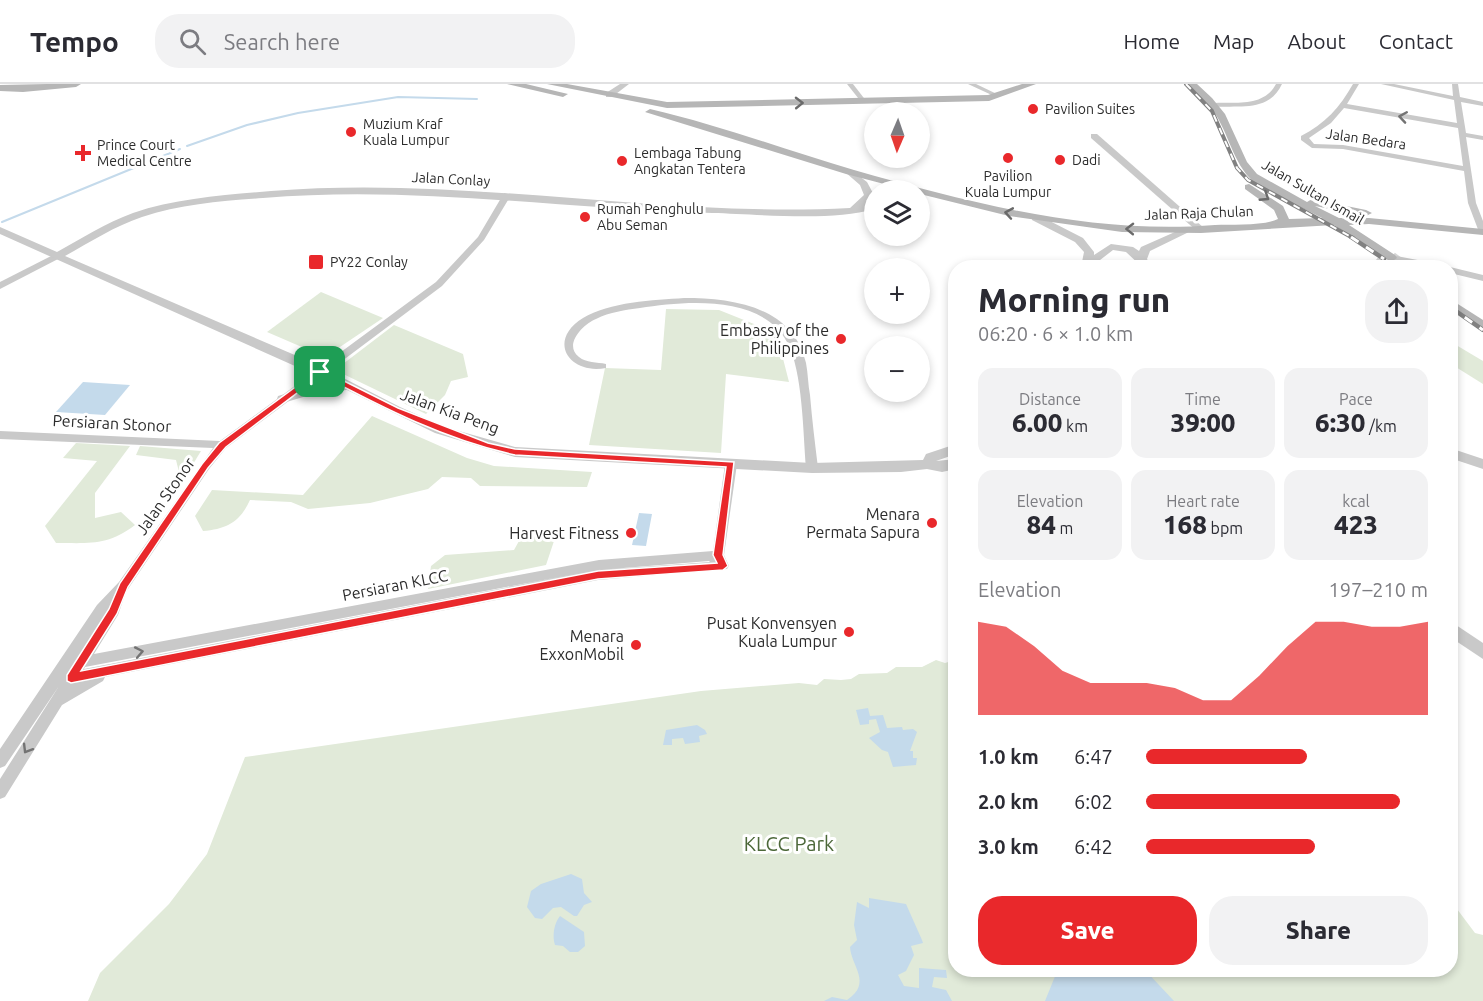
<!DOCTYPE html>
<meta charset="utf-8">
<style>
:root{--surface:#fff;--page:#f2f2f3;--text:#2b2b33;--muted:#7c7c81;--line:#e1e1e2;--accent:#e9282b}
body{margin:0;font-family:Ubuntu,sans-serif;background:var(--page);color:var(--text);height:100vh;display:flex;flex-direction:column;font-size:22px;white-space:nowrap}
*{box-sizing:border-box;margin:0}
p{font-size:20px;color:var(--muted)}
.icon{flex:none;width:33px;height:33px;fill:none;stroke:currentColor;stroke-width:2;stroke-linecap:round;stroke-linejoin:round}
.map{position:relative;flex:1;overflow:hidden}
.side{position:absolute;left:948px;top:176px;width:510px;height:717px;display:flex;flex-direction:column;background:var(--surface);border-radius:24px;box-shadow:0 3px 9px #0003}
.side>*{flex:none}
.needle{width:39px;rotate:182deg}
.fabs{position:absolute;left:864px;top:18px;display:grid;gap:12px}
.fabs a{display:grid;place-items:center;width:66px;height:66px;border-radius:50%;background:var(--surface);box-shadow:0 3px 9px #0003;font-size:30px}
.pin{position:absolute;display:grid;place-items:center;width:51px;height:51px;color:#fff;margin:-26px;border-radius:12px;box-shadow:0 3px 9px #0006}
.round{display:grid;place-items:center;flex:none;width:63px;height:63px;border-radius:24px;background:var(--page)}
.head{display:flex;align-items:center;justify-content:space-between;height:102px;padding:0 30px}
h1{font-size:33px;font-weight:800;line-height:45px}
.figures{display:grid;grid-template-columns:repeat(3,1fr);gap:9px;height:102px;padding:6px 30px}
.figures div{display:grid;align-content:center;border-radius:15px;background:var(--page);text-align:center}
.figures b{font-size:26px;font-weight:800}
.figures small{font-size:16px;font-weight:400}
.figures p{font-size:16px}
.chart{height:168px;padding:12px 30px}
.chart p{display:flex;justify-content:space-between}
.chart svg{width:100%;height:108px;margin-top:6px;fill:var(--accent);opacity:.7}
.cta{display:flex;gap:12px;margin-top:auto;padding:12px 30px}
.cta a{flex:1;height:69px;border-radius:24px;background:var(--accent);color:#fff;font-size:24px;font-weight:800;line-height:69px;text-align:center}
.cta a+a{background:var(--page);color:var(--text)}
ul{padding:0 30px;list-style:none;font-size:20px}
li{display:grid;grid-template-columns:96px 72px 1fr;align-items:center;height:45px}
li i{height:15px;border-radius:8px;background:var(--accent)}
header{display:flex;align-items:center;gap:36px;box-sizing:border-box;height:84px;padding:0 30px;background:var(--surface);border-bottom:2px solid var(--line)}
header strong{font-size:28px}
nav{display:flex;gap:33px;margin-inline-start:auto;font-size:21px}
.search{width:420px;height:54px;background:var(--page);display:flex;align-items:center;gap:15px;box-sizing:border-box;padding:0 21px;border-radius:24px;color:var(--muted);font-size:22px}
.map>svg:first-child{display:block}
</style>
<header>
<strong>Tempo</strong>
<div class="search"><svg class="icon" aria-label="search" viewBox="0 0 24 24"><circle cx="10" cy="10" r="6"/><path d="M15 15l6 6"/></svg>Search here</div>
<nav><a>Home</a><a>Map</a><a>About</a><a>Contact</a></nav>
</header>
<div class="map">
<svg width="1483" height="917" viewBox="0 0 1483 917">
<rect width="100%" height="100%" fill="#fff"/>
<g fill="#e1ead9">
<path d="M321,208L383,234L325,273L267,248Z"/>
<path d="M666,225L719,226L764,244L779,259L789,298L726,290L721,369L589,361L605,284L661,286Z"/>
<path d="M394,241L463,270L468,293L451,297L445,311L426,330L339,288V283Z"/>
<path d="M1451,258L1483,277V300L1451,280Z"/>
<path d="M372,332L467,374L494,382L592,388L587,403L480,402L471,394L442,393L428,405L370,419L308,425L291,418L250,416C240,438 227,445 203,447L195,432L212,406L303,411Z"/>
<path d="M76,359L130,362L95,409V434L121,428L135,441C107,462 90,459 56,459L45,442L97,377L63,374Z"/>
<path d="M140,362L201,367L190,385L179,388L176,376L136,371Z"/>
<path d="M524,448L556,451L546,481L428,505L431,482L445,471L514,466Z"/>
<path d="M936,576L945,579L955,576L956,885H1450L1451,817L1475,849L1483,851V917H88L100,889L169,820L207,770L245,673L701,607L799,599L817,601L824,595L841,596L851,595L859,590L887,589L896,583H922Z"/>
</g>
<g fill="#c4daeb">
<path d="M83,298L130,301L105,331L56,328Z"/>
<path d="M639,429L652,430L646,462L632,461Z"/>
<path d="M868,624L870,632L883,631L887,644L902,643L903,646L913,645L917,648L910,667H913V674H917L916,681L893,683L888,668L882,666L869,654L880,648L876,635L869,636V640L860,641L856,626Z"/>
<path d="M697,641L705,646L707,650L699,652L700,658L685,660L683,654L672,655V661H663L666,646Z"/>
<path d="M571,790L582,795L584,809L592,818L584,821L577,832H574L561,823L553,824L542,835L535,834L527,823L531,807L541,800Z"/>
<path d="M869,814L906,820L922,856L923,859L911,862L914,871L906,887L898,891L904,902L919,904V884L946,886L947,894L934,893L932,903L946,906L952,917H824L832,913L847,916C873,899 851,882 850,863L857,856L854,841L857,818L869,824Z"/>
<path d="M560,832L584,848L585,862L578,868H570L563,862L555,861C552,852 554,839 560,832Z"/>
<path d="M1058,885H1116L1125,888L1130,885H1144L1174,917H1045Z"/>
</g>
<g fill="none" stroke-linecap="round" stroke-linejoin="round">
<g stroke="#c4daeb" stroke-width="2">
<path d="M187,62L247,41L298,29L398,13L477,15"/>
<path d="M2,138L180,65"/>
</g>
<g stroke="#d5d5d5" stroke-width="13" stroke-dasharray="13 7" stroke-linecap="butt">
<path d="M1391,174L1403,183"/>
<path d="M1376,176L1385,183"/>
</g>
<g fill="#c9c9c9" fill-rule="evenodd">
<path d="M847,0H853L867,18L866,19H862Z"/>
<path d="M968,0H976L1001,12L996,13Z"/>
<path d="M1276,0H1282C1269,28 1241,21 1214,23L1211,21L1214,19C1237,18 1264,23 1276,0Z"/>
<path d="M1353,0H1359L1347,20L1457,39L1454,16L1381,0H1394L1453,12L1452,0H1458L1460,13L1483,18V22L1461,18L1466,49L1483,52V56L1466,53L1476,119L1483,137V151L1479,148L1468,119L1464,87L1343,65L1312,64L1301,56V52C1325,40 1340,23 1353,0ZM1344,24L1458,44L1463,82L1343,61L1314,60L1309,54L1331,39Z"/>
<path d="M1091,50H1097L1204,144V148H1198L1091,54Z"/>
<path d="M504,109L511,111L484,156L442,202L226,364L209,385L126,508L118,531L94,570L599,476L713,467L725,380L731,376L737,380L724,471L729,482L727,485L598,496L105,593L103,597L62,621L5,713L0,715V695L59,602L5,682L0,684V665L97,521L119,498L213,364L0,355V347L220,357L436,198L478,153ZM709,477L710,478L598,486H599ZM591,487L84,585L85,583Z"/>
<path d="M57,169L61,172L60,174L0,205V198Z"/>
<path d="M1391,171L1439,180L1443,183H1425L1388,176L1387,174Z"/>
<path d="M1450,183L1483,191V197L1450,189Z"/>
<path d="M684,214C732,214 793,222 806,279C808,289 808,301 810,311C812,335 815,360 818,384L816,387L812,388L806,384C803,350 803,287 787,258C761,210 685,217 640,224C625,226 610,228 596,235C583,240 563,261 579,273C586,279 597,278 606,280V284C568,291 547,256 583,234C609,218 654,216 684,214Z"/>
</g>
<g fill="#c9c9c9" fill-rule="evenodd">
<path d="M620,0H629L612,13H606V9Z"/>
<path d="M850,85L867,98L874,111L867,121L874,119V125C832,138 758,130 712,129C561,125 413,101 263,114C223,117 181,120 142,133C115,142 90,158 65,172L318,281L400,323L445,343L515,363L812,379L923,376L926,370L956,360V370L936,377L956,375V385L942,388L927,385L901,388L812,389L515,373L435,349L347,306L320,308L283,319L277,315L278,312L319,300L333,299L0,150V143L57,168C82,154 106,139 133,129C177,114 226,111 271,107C465,91 657,134 850,124L864,111L860,101L845,88Z"/>
<path d="M1032,132H1040L1083,154L1094,168V171L1111,160L1133,163L1139,167L1141,163L1184,144L1193,146L1150,167L1147,175L1152,183H1142L1126,168L1113,166L1091,183H1081L1084,168L1075,158L1032,136Z"/>
<path d="M1450,364L1483,375V385L1450,374Z"/>
<path d="M1450,537L1483,559V575L1450,553Z"/>
</g>
<g fill="#b6b6b6" fill-rule="evenodd">
<path d="M47,0H81L76,3L23,8L0,7V1Z"/>
<path d="M507,0H526L568,10L563,13Z"/>
<path d="M547,0H567L667,18L988,11L1022,0H1036L989,17L667,24Z"/>
<path d="M1186,0H1197L1212,14L1225,30L1247,78L1257,90L1307,118L1312,115L1366,126L1372,129L1366,132L1315,122L1339,134H1369L1483,145V151L1369,140L1349,141L1395,171L1397,174L1391,178L1334,141L1201,149L1122,148L1009,132L920,110V106H907L846,90L645,28L650,25C719,41 786,66 854,86C970,119 1094,151 1215,141C1232,140 1263,142 1278,135L1274,126L1245,105V101L1249,100L1283,122L1289,135L1322,134L1257,101C1234,82 1231,56 1216,31C1209,19 1196,11 1186,0Z"/>
<path d="M1450,215L1483,236V246L1450,225Z"/>
</g>
<g stroke="#818181" stroke-width="4">
<path id="rail-far1" d="M1186,0L1212,27L1237,84L1248,96L1353,154"/>
</g>
<g stroke="#818181" stroke-width="4.5">
<g id="rail">
<path d="M1351,153L1384,175"/>
<path d="M1450,223L1483,246"/>
</g>
</g>
<use href="#rail-far1" stroke="#fff" stroke-width="2" stroke-dasharray="7" stroke-linecap="butt"/>
<use href="#rail" stroke="#fff" stroke-width="3" stroke-dasharray="9" stroke-linecap="butt"/>
</g>
<defs><path id="oneway-chevron" d="M-2-3.5L2.5 0L-2 3.5" fill="none" stroke-width="1.6" stroke-linecap="round" stroke-linejoin="round" transform="scale(1.5)"/></defs>
<g stroke="#6a6a6a">
<use href="#oneway-chevron" transform="translate(799 19) rotate(-1)"/>
<use href="#oneway-chevron" transform="translate(1265 113) rotate(33)"/>
<use href="#oneway-chevron" transform="translate(1009 129) rotate(-170)"/>
<use href="#oneway-chevron" transform="translate(1130 145) rotate(-179)"/>
</g>
<g stroke="#737373">
<use href="#oneway-chevron" transform="translate(1403 33) rotate(-171)"/>
<use href="#oneway-chevron" transform="translate(139 568) rotate(-11)"/>
<use href="#oneway-chevron" transform="translate(27 665) rotate(121)"/>
</g>
<path fill="#e9282b" stroke="#fff" stroke-width="1.5" fill-rule="evenodd" d="M320,285L398,324L488,359L515,365L734,378L723,471L728,482L723,486L598,495L71,599L67,597V591L109,525L120,499L202,380L219,359ZM321,291C383,324 446,356 515,371L726,383L713,471L717,479L598,487L81,587L117,530L128,503L208,384L226,363Z"/>
<g fill="#e9282b" stroke="#fff" stroke-width="2">
<circle cx="1033" cy="25" r="6"/>
<circle cx="351" cy="48" r="6"/>
<path d="M80 60h6v6h6v6h-6v6h-6v-6h-6v-6h6z"/>
<circle cx="1008" cy="74" r="6"/>
<circle cx="1060" cy="76" r="6"/>
<circle cx="622" cy="77" r="6"/>
<circle cx="585" cy="133" r="6"/>
<rect x="308" y="170" width="16" height="16" rx="3"/>
<circle cx="841" cy="255" r="6"/>
<circle cx="932" cy="439" r="6"/>
<circle cx="631" cy="449" r="6"/>
<circle cx="849" cy="548" r="6"/>
<circle cx="636" cy="561" r="6"/>
</g>
<g text-anchor="middle" dominant-baseline="central" stroke-width="6" stroke-linejoin="round" paint-order="stroke">
<g font-size="14" fill="#2c2c2c" stroke="#fff" text-anchor="start">
<text x="1045" y="25">Pavilion Suites</text>
<text x="363" y="40">Muzium Kraf<tspan x="363" dy="16">Kuala Lumpur</tspan></text>
<text x="97" y="61">Prince Court<tspan x="97" dy="16">Medical Centre</tspan></text>
<text x="634" y="69">Lembaga Tabung<tspan x="634" dy="16">Angkatan Tentera</tspan></text>
<text x="1072" y="76">Dadi</text>
<text x="1008" y="92" text-anchor="middle">Pavilion<tspan x="1008" dy="16">Kuala Lumpur</tspan></text>
<text x="597" y="125">Rumah Penghulu<tspan x="597" dy="16">Abu Seman</tspan></text>
<text x="330" y="178">PY22 Conlay</text>
</g>
<g font-size="14" fill="#2c2c2c" stroke="#fff">
<text transform="translate(1366 55) rotate(8)">Jalan Bedara</text>
<text transform="translate(451 95) rotate(3)">Jalan Conlay</text>
<text transform="translate(1313 108) rotate(30)">Jalan Sultan Ismail</text>
<text transform="translate(1199 129) rotate(-2)">Jalan Raja Chulan</text>
</g>
<g font-size="16" fill="#2c2c2c" stroke="#fff" text-anchor="end">
<text x="829" y="246">Embassy of the<tspan x="829" dy="18">Philippines</tspan></text>
<text x="920" y="430">Menara<tspan x="920" dy="18">Permata Sapura</tspan></text>
<text x="619" y="449">Harvest Fitness</text>
<text x="837" y="539">Pusat Konvensyen<tspan x="837" dy="18">Kuala Lumpur</tspan></text>
<text x="624" y="552">Menara<tspan x="624" dy="18">ExxonMobil</tspan></text>
</g>
<g font-size="16" fill="#2c2c2c" stroke="#fff">
<text transform="translate(450 327) rotate(20)">Jalan Kia Peng</text>
<text transform="translate(112 339) rotate(3)">Persiaran Stonor</text>
<text transform="translate(165 412) rotate(-55)">Jalan Stonor</text>
<text transform="translate(395 501) rotate(-11)">Persiaran KLCC</text>
</g>
<g font-size="20" fill="#4c6839" stroke="#fff">
<text x="789" y="759">KLCC Park</text>
</g>
</g>
</svg>
<div class="fabs">
<a><svg class="needle" viewBox="-14 -14 28 28"><path d="M0-13l5 13h-10z" fill="#e53935"/><path d="M0 13l5-13h-10z" fill="#7c7c81"/></svg></a>
<a><svg class="icon" aria-label="layers" viewBox="0 0 24 24"><path d="M12 4l9 5-9 5-9-5zM3 14l9 5 9-5"/></svg></a>
<a>+</a>
<a>−</a>
</div>
<div class="pin" style="left:320px;top:288px;background:#1e9e55"><svg class="icon" aria-label="arrive" viewBox="0 0 24 24"><path d="M6 21V4h12l-3 4 3 4H6"/></svg></div>
<section class="side">
<div class="head"><div><h1>Morning run</h1><p>06:20 · 6 × 1.0 km</p></div><a class="round"><svg class="icon" aria-label="share" viewBox="0 0 24 24"><path d="M12 15V3M7 8l5-5 5 5M5 13v7h14v-7"/></svg></a></div>
<div class="figures">
<div><p>Distance</p><b>6.00<small> km</small></b></div>
<div><p>Time</p><b>39:00</b></div>
<div><p>Pace</p><b>6:30<small> /km</small></b></div>
</div>
<div class="figures">
<div><p>Elevation</p><b>84<small> m</small></b></div>
<div><p>Heart rate</p><b>168<small> bpm</small></b></div>
<div><p>kcal</p><b>423</b></div>
</div>
<div class="chart"><p><span>Elevation</span>197–210 m</p>
<svg viewBox="0 0 160 44" preserveAspectRatio="none"><path d="M0 44V6L10 8L20 16L30 26L40 31L50 31L60 31L70 33L80 38L90 38L100 28L110 16L120 6L130 6L140 8L150 8L160 6V44z"/></svg>
</div>
<ul>
<li><b>1.0 km</b>6:47<i style="width:57%"></i></li>
<li><b>2.0 km</b>6:02<i style="width:90%"></i></li>
<li><b>3.0 km</b>6:42<i style="width:60%"></i></li>
</ul>
<div class="cta"><a>Save</a><a>Share</a></div>
</section>
</div>
